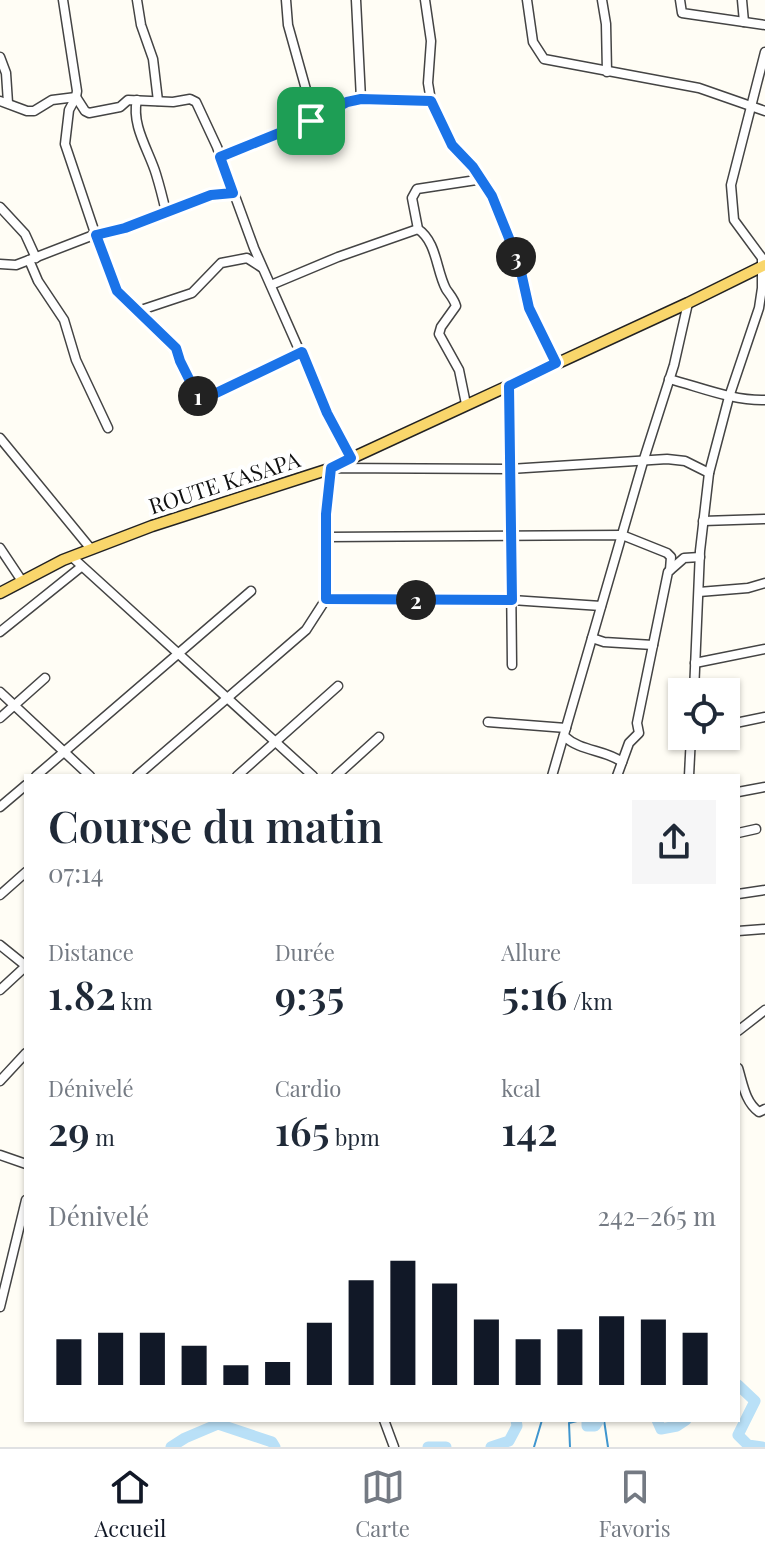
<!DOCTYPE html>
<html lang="fr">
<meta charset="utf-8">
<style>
:root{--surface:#fff;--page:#f6f6f7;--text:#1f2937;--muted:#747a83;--line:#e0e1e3;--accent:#111827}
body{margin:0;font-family:"Playfair Display",serif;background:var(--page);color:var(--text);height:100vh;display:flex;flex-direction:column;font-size:30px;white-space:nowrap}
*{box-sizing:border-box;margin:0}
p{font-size:26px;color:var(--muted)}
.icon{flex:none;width:44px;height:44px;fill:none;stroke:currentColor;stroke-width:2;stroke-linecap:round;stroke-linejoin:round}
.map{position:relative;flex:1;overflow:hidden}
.details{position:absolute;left:24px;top:774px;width:716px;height:648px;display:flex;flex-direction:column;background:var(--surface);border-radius:0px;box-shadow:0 2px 6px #0004}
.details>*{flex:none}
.controls{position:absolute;left:668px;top:678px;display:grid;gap:16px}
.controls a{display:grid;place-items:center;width:72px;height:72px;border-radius:0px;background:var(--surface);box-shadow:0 2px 6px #0004;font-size:40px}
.pin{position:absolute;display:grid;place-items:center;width:68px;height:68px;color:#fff;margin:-34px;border-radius:16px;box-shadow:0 4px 12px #0006}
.km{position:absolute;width:40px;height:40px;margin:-20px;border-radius:50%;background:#222;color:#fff;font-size:22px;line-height:40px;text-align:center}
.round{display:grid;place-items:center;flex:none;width:84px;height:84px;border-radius:0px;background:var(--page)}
.summary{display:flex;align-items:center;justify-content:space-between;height:136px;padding:0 24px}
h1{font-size:44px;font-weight:600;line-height:60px}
.stats{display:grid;grid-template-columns:repeat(3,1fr);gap:12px;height:136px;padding:8px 24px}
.stats div{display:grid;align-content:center}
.stats b{font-size:40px;font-weight:600}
.stats small{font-size:22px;font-weight:400}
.stats p{font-size:22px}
.chart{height:224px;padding:16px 24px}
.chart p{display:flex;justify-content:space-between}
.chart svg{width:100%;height:144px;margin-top:8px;stroke:var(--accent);stroke-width:6}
.tabs{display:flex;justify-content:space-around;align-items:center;height:112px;border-top:2px solid var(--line);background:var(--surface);font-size:22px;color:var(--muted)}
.tabs a{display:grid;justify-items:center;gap:4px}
.tabs .current{color:var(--accent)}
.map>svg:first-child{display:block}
</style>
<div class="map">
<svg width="765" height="1447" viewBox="0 0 765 1447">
<rect width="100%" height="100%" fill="#fffdf5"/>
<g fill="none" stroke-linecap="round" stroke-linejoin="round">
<g stroke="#3f96cf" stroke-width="2">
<path d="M604,1420L608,1447"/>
<path d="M534,1447L542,1420"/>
<path d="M570,1447L569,1423L581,1420"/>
</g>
<g stroke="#b9e0f7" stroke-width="11">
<path d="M738,1385L755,1401L738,1435L748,1445L762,1447"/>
<path d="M587,1420V1426H595L599,1420"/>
<path d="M657,1420L661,1429L677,1426L686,1420"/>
<path d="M171,1447L185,1438L218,1424L272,1442L275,1447"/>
<path d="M428,1447H446"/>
<path d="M491,1447L509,1441L517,1426L516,1420"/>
</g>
<g stroke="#444" stroke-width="11">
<g id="minor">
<path d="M63,0L77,91L76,97L69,110L65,144L99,245L117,291L176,348L180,361L198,397L212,395L302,352"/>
<path d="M137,0L141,25L153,59L158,101"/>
<path d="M286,0L288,25L307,93L311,121"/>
<path d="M356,0L361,99"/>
<path d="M425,0L431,41L428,83L431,101L452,145L473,167L492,196L519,263L529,308L556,363"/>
<path d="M527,0L533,42L544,59L699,88L765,111"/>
<path d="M602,0L606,24L607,72"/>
<path d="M680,0L682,13L765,25"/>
<path d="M742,0L744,22"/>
<path d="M0,57L6,73L8,103"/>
<path d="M137,100C131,125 149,151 156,174C160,187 163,199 166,212"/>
<path d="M0,101L27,111H34L52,100L76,97L85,111L89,113L120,107L128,100L173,102L190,99L196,102L217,147L254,248L327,413L351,458"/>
<path d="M220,157L319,117L347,102L379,99L431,101"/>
<path d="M0,207L25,234L36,258"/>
<path d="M29,260L38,281L64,320L76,360L108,428"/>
<path d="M0,264L16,265L91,236L125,228L211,195L225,192L233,193"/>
<path d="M271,285L338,257L418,229"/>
<path d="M138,311L192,293L221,263L247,258L261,267"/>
<path d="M669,379C700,387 733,401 765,400"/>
<path d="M509,386L512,665"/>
<path d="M466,404L459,370L439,334L441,327L456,306C454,299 450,295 446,289C436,270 437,242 418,229L412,198L417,189L483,179"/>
<path d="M0,438L91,549"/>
<path d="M703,521L765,519"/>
<path d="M326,537L622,535L667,553L671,557L670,570"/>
<path d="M0,548L22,581"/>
<path d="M72,557L313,776"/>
<path d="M699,592L748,588L765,583"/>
<path d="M326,599L512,600L601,606"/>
<path d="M0,632L81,567"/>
<path d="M592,638L604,642L653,645"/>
<path d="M695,663L765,649"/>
<path d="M0,692L90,776"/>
<path d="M694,692L700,551L709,473L729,397L759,308L762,288V258L734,220L731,185L765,52"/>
<path d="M0,718L45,678"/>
<path d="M488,722L566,728"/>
<path d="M726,725L765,717"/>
<path d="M564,736C581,752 604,749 622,762"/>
<path d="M36,776L251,591"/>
<path d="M137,776L306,630L326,599V514L331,468L510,469L667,459L685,461L709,473"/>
<path d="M237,776L338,686"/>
<path d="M336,776L379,737"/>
<path d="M552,776L643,462L674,365L688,303"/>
<path d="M617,776L629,743L639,733L637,723L668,572L684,558L700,557"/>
<path d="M689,776L691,736"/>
<path d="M738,792L765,787"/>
<path d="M0,807L26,785"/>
<path d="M738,833L756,829"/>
<path d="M738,894L765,890"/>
<path d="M0,895L26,872"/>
<path d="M738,931L765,929"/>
<path d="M0,945L26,966"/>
<path d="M0,990L26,966"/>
<path d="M738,1031L765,1010"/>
<path d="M738,1068C743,1084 745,1102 759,1112L765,1109"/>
<path d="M0,1081L26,1053"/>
<path d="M0,1155L26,1164"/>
<path d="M0,1307L26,1200"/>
<path d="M384,1420L394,1447"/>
</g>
</g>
<g stroke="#222" stroke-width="13">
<path id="major" d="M0,593L63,560L152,526L326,470L688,303L765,265"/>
</g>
<use href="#minor" stroke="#fff" stroke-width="8"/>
<use href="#major" stroke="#f9d66b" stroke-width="10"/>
</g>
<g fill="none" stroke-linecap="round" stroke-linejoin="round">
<g stroke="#fff" stroke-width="16">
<path id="route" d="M361,99L431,101L452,145L473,167L492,196L519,263L529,308L556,363L509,386L512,600L326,599V514L331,468L351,458L327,413L302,352L212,395L198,397L180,361L176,348L117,291L96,235L125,228L211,195L233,193L220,157L319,117L347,102Z"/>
</g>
<use href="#route" stroke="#1a73e8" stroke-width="10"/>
</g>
<g text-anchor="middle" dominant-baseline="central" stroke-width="8" stroke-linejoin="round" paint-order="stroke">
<g font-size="22" fill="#111" stroke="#fff">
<text transform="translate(224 482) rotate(-18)">ROUTE KASAPA</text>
</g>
</g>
</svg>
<div class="controls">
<a><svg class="icon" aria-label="locate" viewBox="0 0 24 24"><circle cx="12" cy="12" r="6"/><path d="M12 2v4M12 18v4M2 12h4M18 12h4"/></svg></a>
</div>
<div class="pin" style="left:311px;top:121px;background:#1e9e55"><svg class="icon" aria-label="arrive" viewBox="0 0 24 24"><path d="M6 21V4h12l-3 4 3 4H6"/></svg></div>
<b class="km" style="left:198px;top:396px">1</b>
<b class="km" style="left:416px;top:600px">2</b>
<b class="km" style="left:516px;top:257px">3</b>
<section class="details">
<div class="summary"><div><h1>Course du matin</h1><p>07:14</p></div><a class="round"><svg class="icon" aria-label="share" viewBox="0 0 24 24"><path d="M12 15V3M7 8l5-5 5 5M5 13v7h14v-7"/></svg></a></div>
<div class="stats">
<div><p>Distance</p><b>1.82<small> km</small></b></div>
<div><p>Durée</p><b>9:35</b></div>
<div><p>Allure</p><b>5:16<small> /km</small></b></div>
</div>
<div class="stats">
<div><p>Dénivelé</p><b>29<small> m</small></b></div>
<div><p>Cardio</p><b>165<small> bpm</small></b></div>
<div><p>kcal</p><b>142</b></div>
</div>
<div class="chart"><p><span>Dénivelé</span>242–265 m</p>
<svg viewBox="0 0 160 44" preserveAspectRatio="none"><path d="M5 44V30M15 44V28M25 44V28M35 44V32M45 44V38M55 44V37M65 44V25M75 44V12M85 44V6M95 44V13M105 44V24M115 44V30M125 44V27M135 44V23M145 44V24M155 44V28"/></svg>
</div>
</section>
</div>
<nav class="tabs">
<a class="current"><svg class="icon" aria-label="home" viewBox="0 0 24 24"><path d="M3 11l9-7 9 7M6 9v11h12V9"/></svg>Accueil</a>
<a><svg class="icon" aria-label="map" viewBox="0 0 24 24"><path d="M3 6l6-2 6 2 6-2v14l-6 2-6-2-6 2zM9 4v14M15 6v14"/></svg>Carte</a>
<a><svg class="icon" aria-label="saved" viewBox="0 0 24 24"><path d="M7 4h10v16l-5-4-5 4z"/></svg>Favoris</a>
</nav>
